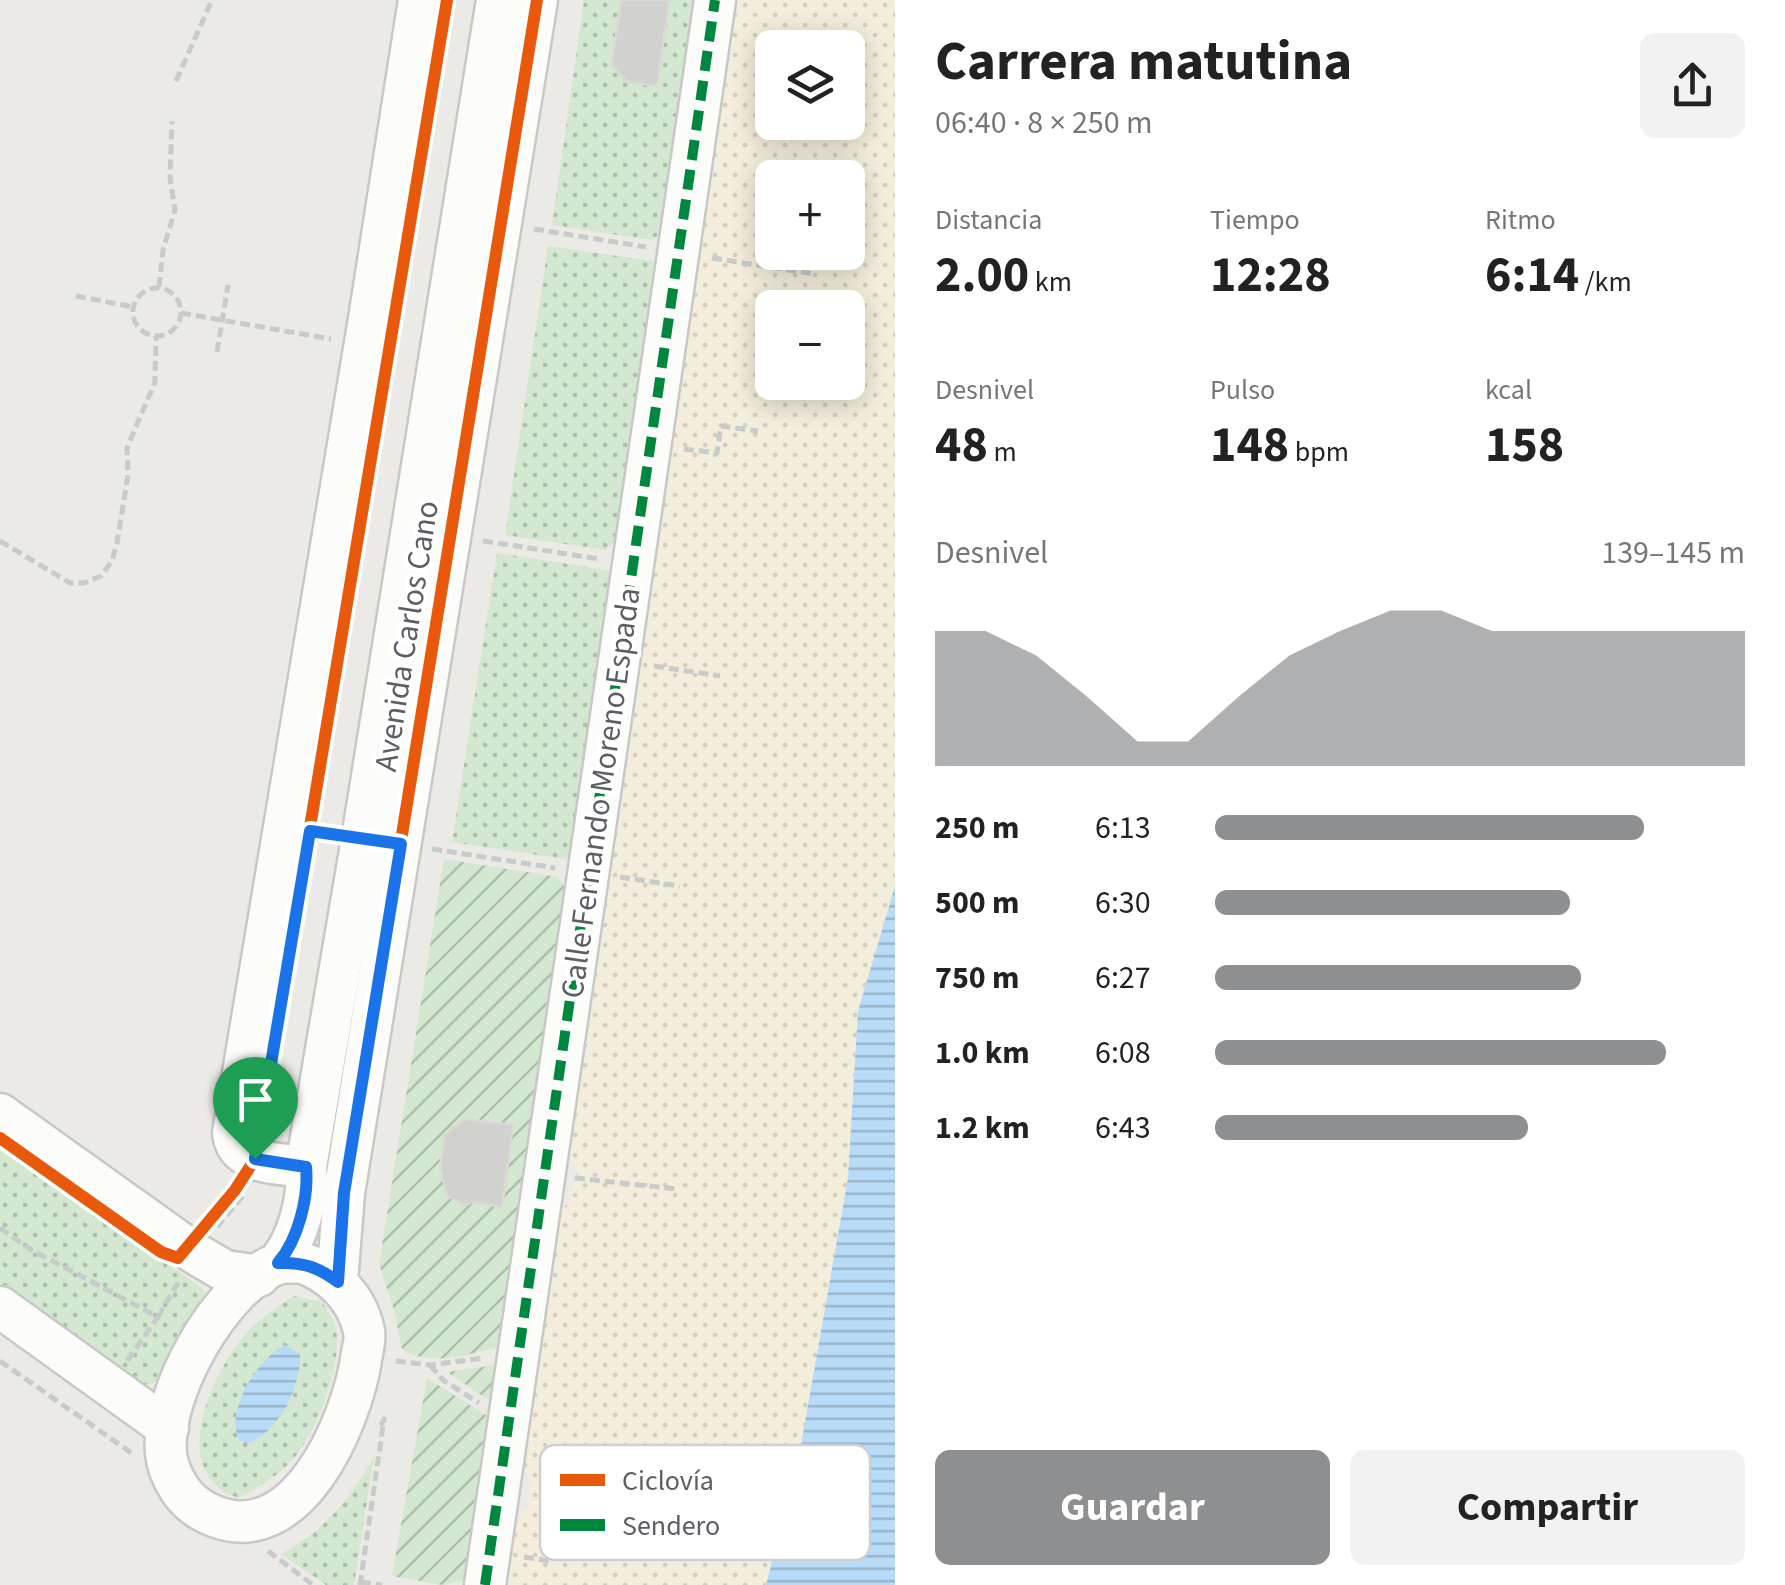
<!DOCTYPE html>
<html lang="es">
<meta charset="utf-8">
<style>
:root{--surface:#fff;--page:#f2f2f2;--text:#222;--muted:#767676;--accent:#8d8f91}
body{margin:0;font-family:"Source Sans 3",sans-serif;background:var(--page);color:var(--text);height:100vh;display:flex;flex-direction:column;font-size:38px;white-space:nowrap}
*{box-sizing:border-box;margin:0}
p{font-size:32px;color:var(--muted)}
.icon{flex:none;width:55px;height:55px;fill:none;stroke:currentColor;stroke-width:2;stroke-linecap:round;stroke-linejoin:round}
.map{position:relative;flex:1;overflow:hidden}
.details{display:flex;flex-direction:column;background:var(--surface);width:890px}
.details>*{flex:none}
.fabs{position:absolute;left:755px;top:30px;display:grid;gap:20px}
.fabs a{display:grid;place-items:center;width:110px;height:110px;border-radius:15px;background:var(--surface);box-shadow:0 5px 25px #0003;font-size:50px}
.pin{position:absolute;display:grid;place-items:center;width:85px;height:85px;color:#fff;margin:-102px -42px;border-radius:50% 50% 50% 0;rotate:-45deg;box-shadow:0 0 10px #0007}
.pin .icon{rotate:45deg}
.round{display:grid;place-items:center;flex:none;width:105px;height:105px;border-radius:15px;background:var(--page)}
.head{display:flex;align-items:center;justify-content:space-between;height:170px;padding:0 40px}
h1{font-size:55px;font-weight:700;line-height:75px}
.metrics{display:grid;grid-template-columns:repeat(3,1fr);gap:15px;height:170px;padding:10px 40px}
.metrics div{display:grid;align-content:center}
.metrics b{font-size:50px;font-weight:700}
.metrics small{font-size:28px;font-weight:400}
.metrics p{font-size:28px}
.chart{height:280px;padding:20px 40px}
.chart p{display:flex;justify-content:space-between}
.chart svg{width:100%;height:180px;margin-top:10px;fill:var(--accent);opacity:.7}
.primary-button{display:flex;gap:20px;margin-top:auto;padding:20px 40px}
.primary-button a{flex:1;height:115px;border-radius:15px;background:var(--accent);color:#fff;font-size:40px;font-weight:700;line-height:115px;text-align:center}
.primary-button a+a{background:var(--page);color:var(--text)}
ul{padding:0 40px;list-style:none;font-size:32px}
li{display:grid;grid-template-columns:160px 120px 1fr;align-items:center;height:75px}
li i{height:25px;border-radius:12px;background:var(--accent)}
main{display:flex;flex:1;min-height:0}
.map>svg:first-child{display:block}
</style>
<main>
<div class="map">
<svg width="895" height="1585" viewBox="0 0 895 1585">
<defs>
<pattern id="grass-dots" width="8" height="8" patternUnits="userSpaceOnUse" patternTransform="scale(2.5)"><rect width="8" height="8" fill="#d3e7d1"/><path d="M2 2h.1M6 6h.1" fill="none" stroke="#aebead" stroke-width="1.8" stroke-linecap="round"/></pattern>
<pattern id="sand-dots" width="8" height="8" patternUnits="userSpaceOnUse" patternTransform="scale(2.5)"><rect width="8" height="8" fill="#f3eedb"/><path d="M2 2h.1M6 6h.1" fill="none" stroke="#d3cebf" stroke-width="1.8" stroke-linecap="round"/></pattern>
<pattern id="garden-furrows" width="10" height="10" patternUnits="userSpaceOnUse" patternTransform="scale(2.5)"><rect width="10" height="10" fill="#d3e7d1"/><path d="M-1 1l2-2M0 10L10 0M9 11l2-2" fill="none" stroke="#aebead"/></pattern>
<pattern id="water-rules" width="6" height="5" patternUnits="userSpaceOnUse" patternTransform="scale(2.5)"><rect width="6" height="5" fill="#b8dbf7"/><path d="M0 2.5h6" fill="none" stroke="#99b5cc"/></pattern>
</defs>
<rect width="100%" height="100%" fill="#ebeae6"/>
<g fill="url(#grass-dots)">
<path d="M584,0H694L659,235L652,240L552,225Z"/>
<path d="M548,246L653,261L656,267L617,541L605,550L505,535Z"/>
<path d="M497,553L614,571L570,855L565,859L452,842Z"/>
<path d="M0,1144L203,1289L206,1298L179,1337L158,1382L145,1385L138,1382L0,1284Z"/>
<path d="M295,1296L322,1302C326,1308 331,1315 334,1322C346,1354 320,1423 300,1450C286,1471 260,1487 238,1498C171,1475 206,1388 236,1346C252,1324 272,1309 295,1296Z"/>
<path d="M374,1456L354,1585H326L281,1554C324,1531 351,1498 374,1456Z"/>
</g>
<path fill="url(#sand-dots)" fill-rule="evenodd" d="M734,0H895V886L858,1011L848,1178L798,1462L766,1585H506L516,1525L528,1503L532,1482L524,1469L556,1215L571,1200L577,1172L565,1150ZM772,48H848V122H772ZM772,178H848V252H772ZM772,308H848V382H772Z"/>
<g fill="url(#garden-furrows)">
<path d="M444,859L558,877L565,888L497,1348C466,1354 431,1368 402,1349L394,1310L379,1264Z"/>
<path d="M496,1365L490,1401L447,1372Z"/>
<path d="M427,1378L487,1416L463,1581L443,1585L392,1576Z"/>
</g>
<g fill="url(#water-rules)">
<path d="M895,886V1585H766L798,1462L848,1178L858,1011Z"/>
<path d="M285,1345L300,1354C302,1384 278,1436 246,1443L239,1440C225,1410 258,1358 285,1345Z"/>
</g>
<g fill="#d1d1cf" stroke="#dad9d5" stroke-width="2.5">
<path d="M621,0H669L657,86L628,82L612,65Z"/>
<path d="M465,1119L513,1125L502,1207L474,1202L464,1205L447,1195L440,1168L445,1134Z"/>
</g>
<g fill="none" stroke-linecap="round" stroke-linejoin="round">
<g stroke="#c8c8c8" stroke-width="45">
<g id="minor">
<path d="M0,1114L196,1254L225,1271L259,1276"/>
<path d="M306,1167C279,1163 237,1166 233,1133L369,319L419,0"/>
<path d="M300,1262C331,1272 357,1297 364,1331C366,1339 362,1351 361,1360C351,1423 297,1550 214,1516C199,1510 187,1501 179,1488C172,1477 167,1466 166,1453C160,1394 221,1285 277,1264C283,1262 293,1263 300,1262Z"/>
<path d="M278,1263C298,1240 309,1197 306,1167L362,839L497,0"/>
<path d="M337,1282L344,1193L537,0"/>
<path d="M0,1307L168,1428"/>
<path d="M485,1585L715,0"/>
</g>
</g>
<g stroke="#c7cbc9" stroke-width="5" stroke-dasharray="10 5" stroke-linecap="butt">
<path d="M176,81L212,0"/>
<path d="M534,229L646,247"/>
<path d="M712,258L814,274"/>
<path d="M159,287L163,250L175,210L170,178L172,121"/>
<circle cx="157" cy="312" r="24"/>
<path d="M76,296L134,307"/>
<path d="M181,313L331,339"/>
<path d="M217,352L228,285"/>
<path d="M684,449L717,453L721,426L758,431"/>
<path d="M0,541L70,583H84L101,576L112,561L117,543L128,475L127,448L155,382L156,336"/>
<path d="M483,541L600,559"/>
<path d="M654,666L720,676"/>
<path d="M432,849L555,868"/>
<path d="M620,877L680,886"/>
<path d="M575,1178L677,1189"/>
<path d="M217,1227L245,1193"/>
<path d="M0,1228L30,1249L158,1317L127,1361"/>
<path d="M158,1317L179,1281"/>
<path d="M0,1361L133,1454"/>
<path d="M396,1361L430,1365L484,1358"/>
<path d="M430,1365L443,1380L479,1403"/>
<path d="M268,1551L313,1585"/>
<path d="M524,1557L551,1561"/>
<path d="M361,1582L382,1585"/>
<path d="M360,1585L384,1419L380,1427"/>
</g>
<use href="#minor" stroke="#fcfcfb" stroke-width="40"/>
<path stroke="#00873e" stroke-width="10" stroke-dasharray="20 10" stroke-linecap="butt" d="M485,1585L715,0"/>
<g stroke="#fff" stroke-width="19">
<g id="cycleway">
<path d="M0,1138L161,1252L178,1258L235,1190L255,1159L447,0"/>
<path d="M337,1282L344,1193L537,0"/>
</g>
</g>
<use href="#cycleway" stroke="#e8590c" stroke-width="12"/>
</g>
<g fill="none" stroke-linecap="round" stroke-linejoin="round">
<g stroke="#fff" stroke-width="20">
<path id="route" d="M310,831L401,844L344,1193L338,1282C318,1267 303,1262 278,1263C298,1240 309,1197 306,1167L255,1159Z"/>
</g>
<use href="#route" stroke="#1a73e8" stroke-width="12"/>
</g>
<g text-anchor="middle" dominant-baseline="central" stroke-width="8" stroke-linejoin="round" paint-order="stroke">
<g font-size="32" fill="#5b5e63" stroke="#fff">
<text transform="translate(407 636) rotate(-81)">Avenida Carlos Cano</text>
<text transform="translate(601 793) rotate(-82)">Calle Fernando Moreno Espada</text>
</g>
</g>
<rect x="540" y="1445" width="330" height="115" rx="15" fill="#fff" stroke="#cecfd0" stroke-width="2.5"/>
<rect x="560" y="1474" width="45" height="12" fill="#e8590c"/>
<rect x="560" y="1519" width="45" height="12" fill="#00873e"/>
<g font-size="28" fill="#5b5e63">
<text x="622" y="1490">Ciclovía</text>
<text x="622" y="1535">Sendero</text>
</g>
</svg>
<div class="fabs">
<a><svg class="icon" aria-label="layers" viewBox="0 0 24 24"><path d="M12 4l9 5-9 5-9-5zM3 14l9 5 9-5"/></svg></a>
<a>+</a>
<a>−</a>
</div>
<div class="pin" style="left:255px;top:1159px;background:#1e9e55"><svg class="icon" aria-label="arrive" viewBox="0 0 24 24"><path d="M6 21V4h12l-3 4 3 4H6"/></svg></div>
</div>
<section class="details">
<div class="head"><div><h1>Carrera matutina</h1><p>06:40 · 8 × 250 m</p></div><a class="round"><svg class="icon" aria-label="share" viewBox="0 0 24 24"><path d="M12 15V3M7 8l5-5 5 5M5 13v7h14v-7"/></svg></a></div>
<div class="metrics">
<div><p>Distancia</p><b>2.00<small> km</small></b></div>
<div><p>Tiempo</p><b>12:28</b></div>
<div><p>Ritmo</p><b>6:14<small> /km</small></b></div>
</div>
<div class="metrics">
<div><p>Desnivel</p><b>48<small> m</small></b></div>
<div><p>Pulso</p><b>148<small> bpm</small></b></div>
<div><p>kcal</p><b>158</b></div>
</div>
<div class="chart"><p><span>Desnivel</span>139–145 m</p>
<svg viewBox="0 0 160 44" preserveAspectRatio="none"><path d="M0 44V11L10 11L20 17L30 27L40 38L50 38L60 27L70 17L80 11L90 6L100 6L110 11L120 11L130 11L140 11L150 11L160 11V44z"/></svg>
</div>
<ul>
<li><b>250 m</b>6:13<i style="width:81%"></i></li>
<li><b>500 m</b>6:30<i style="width:67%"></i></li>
<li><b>750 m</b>6:27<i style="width:69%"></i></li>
<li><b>1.0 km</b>6:08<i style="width:85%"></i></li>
<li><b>1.2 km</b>6:43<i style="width:59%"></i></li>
</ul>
<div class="primary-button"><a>Guardar</a><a>Compartir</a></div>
</section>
</main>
